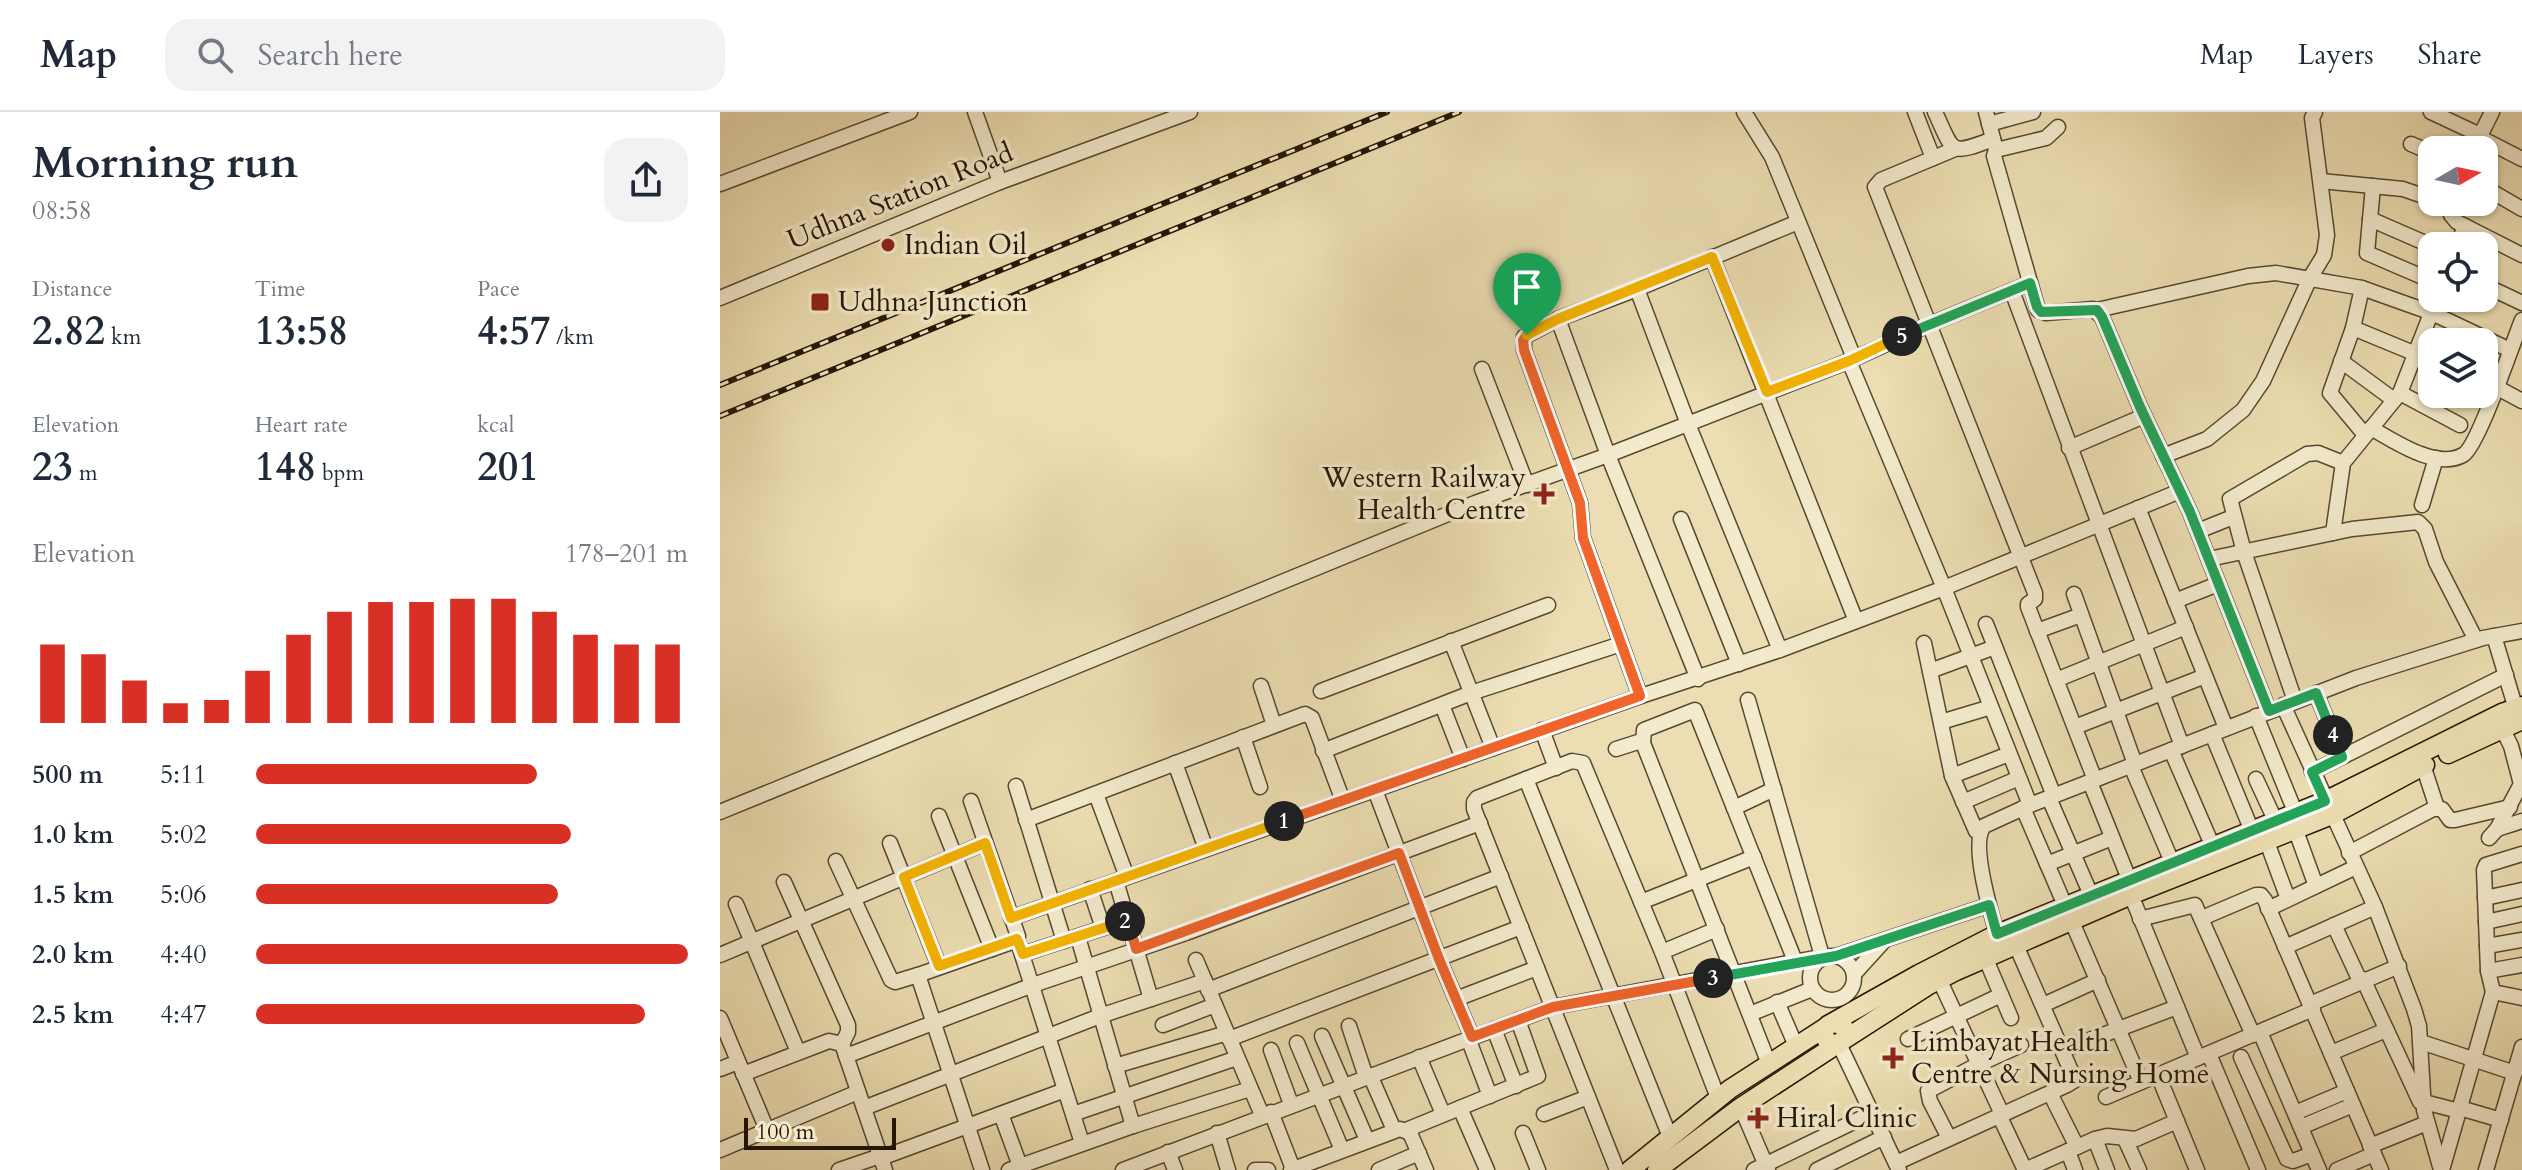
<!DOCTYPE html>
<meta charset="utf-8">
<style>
:root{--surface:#fff;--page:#f2f2f3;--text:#1f2937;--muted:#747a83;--line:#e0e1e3;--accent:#d93025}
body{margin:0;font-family:Cardo,serif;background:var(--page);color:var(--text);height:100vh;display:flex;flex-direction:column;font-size:30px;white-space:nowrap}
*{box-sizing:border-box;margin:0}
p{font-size:26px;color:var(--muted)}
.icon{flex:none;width:44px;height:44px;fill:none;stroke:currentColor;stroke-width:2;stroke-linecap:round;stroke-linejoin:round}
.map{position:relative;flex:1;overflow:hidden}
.details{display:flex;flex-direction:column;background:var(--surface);width:720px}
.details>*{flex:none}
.needle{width:52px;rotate:81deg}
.tools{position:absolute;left:1698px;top:24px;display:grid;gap:16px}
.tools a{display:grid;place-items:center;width:80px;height:80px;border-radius:16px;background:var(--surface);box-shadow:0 2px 6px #0004;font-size:40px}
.scale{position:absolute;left:24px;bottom:20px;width:152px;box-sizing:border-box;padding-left:8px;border:4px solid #251704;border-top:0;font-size:22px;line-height:28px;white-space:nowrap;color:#251704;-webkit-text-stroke:6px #f3eacd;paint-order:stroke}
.pin{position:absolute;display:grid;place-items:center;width:68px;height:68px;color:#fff;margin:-82px -34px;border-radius:50% 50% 50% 0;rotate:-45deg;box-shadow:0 0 8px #0007}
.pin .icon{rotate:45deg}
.km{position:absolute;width:40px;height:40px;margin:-20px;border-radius:50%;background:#222;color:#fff;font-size:22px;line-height:40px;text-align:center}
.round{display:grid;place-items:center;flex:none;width:84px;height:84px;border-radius:24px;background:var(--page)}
.head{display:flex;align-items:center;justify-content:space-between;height:136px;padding:0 32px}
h1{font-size:44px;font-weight:600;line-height:60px}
.figures{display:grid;grid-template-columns:repeat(3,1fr);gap:12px;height:136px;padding:8px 32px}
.figures div{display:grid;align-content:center}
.figures b{font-size:40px;font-weight:600}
.figures small{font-size:22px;font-weight:400}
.figures p{font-size:22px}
.chart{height:224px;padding:16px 32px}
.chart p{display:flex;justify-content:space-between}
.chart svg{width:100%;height:144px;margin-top:8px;stroke:var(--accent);stroke-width:6}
ul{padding:0 32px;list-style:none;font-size:26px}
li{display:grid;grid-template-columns:128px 96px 1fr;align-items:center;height:60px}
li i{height:20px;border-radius:10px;background:var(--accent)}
header{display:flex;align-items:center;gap:48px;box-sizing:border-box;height:112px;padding:0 40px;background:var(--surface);border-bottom:2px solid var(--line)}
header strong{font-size:38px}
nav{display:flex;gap:44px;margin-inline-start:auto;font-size:28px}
.search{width:560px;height:72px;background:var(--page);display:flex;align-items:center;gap:20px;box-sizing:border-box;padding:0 28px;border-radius:24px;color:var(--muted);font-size:30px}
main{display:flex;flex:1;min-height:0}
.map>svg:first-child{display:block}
</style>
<header>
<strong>Map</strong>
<div class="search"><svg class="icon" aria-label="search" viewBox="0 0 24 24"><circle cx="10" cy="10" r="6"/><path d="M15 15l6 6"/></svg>Search here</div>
<nav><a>Map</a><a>Layers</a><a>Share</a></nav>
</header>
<main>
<section class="details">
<div class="head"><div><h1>Morning run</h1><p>08:58</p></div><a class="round"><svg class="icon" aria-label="share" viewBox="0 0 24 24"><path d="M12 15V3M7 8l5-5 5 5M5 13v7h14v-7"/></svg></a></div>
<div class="figures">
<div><p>Distance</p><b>2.82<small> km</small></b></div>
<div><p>Time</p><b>13:58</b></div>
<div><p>Pace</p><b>4:57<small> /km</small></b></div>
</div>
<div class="figures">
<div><p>Elevation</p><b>23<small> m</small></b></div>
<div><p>Heart rate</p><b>148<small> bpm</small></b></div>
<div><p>kcal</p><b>201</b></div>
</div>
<div class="chart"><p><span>Elevation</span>178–201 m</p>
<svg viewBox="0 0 160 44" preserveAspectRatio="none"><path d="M5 44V20M15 44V23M25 44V31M35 44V38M45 44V37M55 44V28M65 44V17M75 44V10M85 44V7M95 44V7M105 44V6M115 44V6M125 44V10M135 44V17M145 44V20M155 44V20"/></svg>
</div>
<ul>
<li><b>500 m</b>5:11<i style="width:65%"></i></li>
<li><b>1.0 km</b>5:02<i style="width:73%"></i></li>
<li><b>1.5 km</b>5:06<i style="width:70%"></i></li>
<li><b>2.0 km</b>4:40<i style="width:100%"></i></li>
<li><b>2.5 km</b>4:47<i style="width:90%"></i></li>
</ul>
</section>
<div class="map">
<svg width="1802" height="1058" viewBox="0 0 1802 1058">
<rect width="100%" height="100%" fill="#ecdeb2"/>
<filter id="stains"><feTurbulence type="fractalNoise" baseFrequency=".0025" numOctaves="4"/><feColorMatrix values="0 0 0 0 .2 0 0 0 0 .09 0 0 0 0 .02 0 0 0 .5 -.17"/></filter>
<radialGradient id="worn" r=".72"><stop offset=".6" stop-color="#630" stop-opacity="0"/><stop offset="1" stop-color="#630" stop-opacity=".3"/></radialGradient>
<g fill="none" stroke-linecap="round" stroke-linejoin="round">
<g stroke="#574930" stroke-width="17">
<g id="minor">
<path d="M255,0L280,70"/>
<path d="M1024,0L1052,45L1134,246"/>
<path d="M1195,0L1213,46"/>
<path d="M1215,0C1234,41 1229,44 1273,27"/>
<path d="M1266,0L1276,38L1274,44L1318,198L1326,201L1373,197L1382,205L1420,295L1470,400L1549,599"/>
<path d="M1711,0L1760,23"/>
<path d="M1269,12L1313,0"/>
<path d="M1759,25L1802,47"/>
<path d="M1691,32L1712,41"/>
<path d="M1235,37L1161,68L1155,75L1315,481V487L1308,492V495L1375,668"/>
<path d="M1276,38L1326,26L1338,15"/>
<path d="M1753,38L1772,0"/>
<path d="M1601,69L1683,77L1712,87"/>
<path d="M0,72L190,0"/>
<path d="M1653,74L1647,141L1712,169"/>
<path d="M1764,75L1802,97"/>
<path d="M1729,90L1731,103L1737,110L1802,143"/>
<path d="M1650,107L1712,134"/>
<path d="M1737,134L1745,114"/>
<path d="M992,145L1136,509"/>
<path d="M1764,173L1802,191"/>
<path d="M1642,176L1633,216L1610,281L1645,323"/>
<path d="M917,177L968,312L1060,538"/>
<path d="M1292,179L1462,634"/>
<path d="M0,186L280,70L470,0"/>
<path d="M1377,198L1528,164L1556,161L1642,176L1712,201L1790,238"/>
<path d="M838,207L888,343L978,567"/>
<path d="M1633,216L1696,242"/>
<path d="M1698,237L1712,247"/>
<path d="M1129,249L1224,476L1310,693"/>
<path d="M1621,249L1674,288"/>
<path d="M762,257L807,373"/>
<path d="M1776,275L1802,289"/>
<path d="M1680,281L1740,313"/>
<path d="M1651,316C1674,329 1716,358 1743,343C1758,335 1793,230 1802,208"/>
<path d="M1349,336L1424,304"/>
<path d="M1443,344L1487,327L1523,298L1543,269L1590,166L1604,143L1607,123L1592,6L1595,0"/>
<path d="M1702,393L1716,346"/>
<path d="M1418,396L1506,616"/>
<path d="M961,407L1019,552"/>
<path d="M1478,419L1513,405"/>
<path d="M1613,421L1623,351L1680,281L1717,186"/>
<path d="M1489,447L1632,417L1698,410L1705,417L1716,450L1756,528"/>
<path d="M1354,482L1415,652"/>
<path d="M1455,489L1498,472"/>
<path d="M1266,512L1334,684"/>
<path d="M1317,519L1361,503"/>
<path d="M1774,524L1798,604"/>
<path d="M731,529L773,636"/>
<path d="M1204,531L1232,664L1256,719L1260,718"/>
<path d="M1210,559L1275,535"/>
<path d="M1336,568L1466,515"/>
<path d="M541,574L554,613"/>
<path d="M601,579L828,493"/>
<path d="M1596,581L1622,645"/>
<path d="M920,584L863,426L860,391L804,238V225L838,207L917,177L1078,110"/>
<path d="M1028,588L1100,837"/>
<path d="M1575,589L1524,440L1510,387L1587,342L1598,341L1623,351"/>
<path d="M722,593L743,647"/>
<path d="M1563,593L1655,795L1694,897L1699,914L1704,998L1721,1058"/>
<path d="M1536,604L1576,702"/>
<path d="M1221,610L1271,595"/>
<path d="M1355,615L1485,564"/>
<path d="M822,618L836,656"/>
<path d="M1492,622L1532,719"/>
<path d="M523,625L540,675"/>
<path d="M923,631L924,618L975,598L1075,849"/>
<path d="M896,637L918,630L923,631L925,636L1049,952"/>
<path d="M1451,638L1493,735"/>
<path d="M603,639L751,581L901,532"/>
<path d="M455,651L486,737"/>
<path d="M1703,653L1717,696"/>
<path d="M1411,654L1452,750"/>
<path d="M1592,660L1786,563"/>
<path d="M1232,664L1289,642"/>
<path d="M806,667L950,1025"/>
<path d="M1536,667L1556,710"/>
<path d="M1370,670L1409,767"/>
<path d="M296,674L344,829"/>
<path d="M655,678L719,847L752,925"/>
<path d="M376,682L407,765"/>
<path d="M1329,686L1371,783"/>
<path d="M1243,690L1299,666"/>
<path d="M1014,696L1054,677"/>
<path d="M1303,696L1421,970"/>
<path d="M0,700L755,391L888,343L1129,249L1208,213L1310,171"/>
<path d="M219,704L272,837"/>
<path d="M306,708L585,602L592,606L623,689"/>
<path d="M1777,717L1802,709"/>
<path d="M1576,719L1596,774"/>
<path d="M1769,726L1777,717L1801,672L1791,634L1782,616"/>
<path d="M1547,730L1568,787"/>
<path d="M170,731L219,854"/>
<path d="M1629,741L1713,697H1722L1730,708H1735L1790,695"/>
<path d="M1802,742L1766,753L1764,758L1768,859L1773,880L1802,886"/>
<path d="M116,749L171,868L175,870L198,863L295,829L298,824L251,689"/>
<path d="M1327,752L1392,726"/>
<path d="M396,769L431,887"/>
<path d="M64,770L128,913V920L122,932"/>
<path d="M370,777L383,816"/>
<path d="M1411,783L1478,946"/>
<path d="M1765,786L1802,778"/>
<path d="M921,790L1034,745"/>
<path d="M16,792L78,940"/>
<path d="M1548,797L1636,755"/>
<path d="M291,806L918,585L1060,538L1224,476L1460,379"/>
<path d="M1482,806L1536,783H1541L1545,788L1661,1058"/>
<path d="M1420,807L1475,793L1533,923"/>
<path d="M1766,810L1802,802"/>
<path d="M1614,813L1640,869"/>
<path d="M1277,822C1271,801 1250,731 1264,714L1310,693L1636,566L1763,526L1802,519"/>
<path d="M358,825L413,1014"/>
<path d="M297,827L362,1031"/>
<path d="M1767,834L1802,828"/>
<path d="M1565,835L1655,795"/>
<path d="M942,840L997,817"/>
<path d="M303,842L408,808"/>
<path d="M0,843L265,731"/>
<circle cx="1112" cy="866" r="22"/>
<path d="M1116,844L1269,793"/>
<path d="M1265,845L1291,906"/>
<path d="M476,848L542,1003"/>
<path d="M1768,859L1802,853"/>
<path d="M1134,862L1163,830"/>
<path d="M198,863L262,1058"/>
<path d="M1219,867L1282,1002"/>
<path d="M1643,867L1700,990"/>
<path d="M488,878L781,764"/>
<path d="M736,887L817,856"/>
<path d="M1057,890L1076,934"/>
<path d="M1590,892L1679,854"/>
<path d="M1323,893L1378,868"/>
<path d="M1030,902L1092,877"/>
<path d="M0,906L47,1018"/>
<path d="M443,913L495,893"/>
<path d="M629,914L646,965"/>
<path d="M774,917L796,974"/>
<path d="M1540,920L1599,1058"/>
<path d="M602,924L647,1028"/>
<path d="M748,926L770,984"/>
<path d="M509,927L801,815"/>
<path d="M1188,927L1281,883"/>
<path d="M1701,930L1795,961"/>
<path d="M577,931L622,1038"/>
<path d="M1119,932L1179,1058"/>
<path d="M551,938L571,992"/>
<path d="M1343,938L1457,895"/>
<path d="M1611,941L1666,918"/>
<path d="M1489,942L1538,1058"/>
<path d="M126,944L313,873L466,821L760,711"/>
<path d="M699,945L723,1002"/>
<path d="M1521,945L1567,1047L1573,1049L1592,1042"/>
<path d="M395,954L507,921"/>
<path d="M0,957L18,950"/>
<path d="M23,962L109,929L122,932L165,1058"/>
<path d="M650,963L674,1018"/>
<path d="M1438,963L1477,1058"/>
<path d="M1330,981L1357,1035"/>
<path d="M1386,985L1593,897"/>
<path d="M1704,990L1739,999"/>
<path d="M1021,995L1048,1058"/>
<path d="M144,996L380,904L485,869"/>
<path d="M740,996L767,1058"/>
<path d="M1740,996L1781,1008"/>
<path d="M551,1000L573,1057"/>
<path d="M1575,1001L1627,979"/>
<path d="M281,1002L300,1054"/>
<path d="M353,1002L517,946"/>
<path d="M824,1002L868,985"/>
<path d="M1279,1003L1305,1058"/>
<path d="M1581,1015L1633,993"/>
<path d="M686,1018L818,964L798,908"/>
<path d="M497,1021L508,1058"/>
<path d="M803,1021L818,1058"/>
<path d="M1229,1026L1210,989L1208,979L1259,952L1301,933"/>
<path d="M1375,1027L1387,1058"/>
<path d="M1405,1027L1419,1058"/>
<path d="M1650,1034L1707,1011"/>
<path d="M0,1038L138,980"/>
<path d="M1348,1039L1355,1058"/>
<path d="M448,1040L455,1058"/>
<path d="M161,1046L345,978"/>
<path d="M1176,1051L1347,973L1355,968L1295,831"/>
<path d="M119,1058L160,1044"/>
<path d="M289,1058L413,1014L530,977"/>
<path d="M403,1058L833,895L1106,844"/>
<path d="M535,1058H548"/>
<path d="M571,1058L680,1017L690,1021L706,1058"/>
<path d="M659,1058L699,1041"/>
<path d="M897,1058L754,697V690L757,686L852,649L863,651L942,840L998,986"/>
<path d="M1034,1058L1152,1001"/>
<path d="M1097,1058L1164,1025"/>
<path d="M1305,1058L1375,1027L1387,1024L1416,1027L1457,1009"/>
<path d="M1617,1058L1654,1042"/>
<path d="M1722,1058L1773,880"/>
<path d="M1766,1058L1802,935"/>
</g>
</g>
<g stroke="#251704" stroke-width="21">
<g id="major">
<path d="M1728,642L1802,608"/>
<path d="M1112,911L1122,913C1128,920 1126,927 1119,932L1109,931C1103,925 1103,919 1108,913L1199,862L1277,822L1605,689L1782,601L1802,594"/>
<path d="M1125,927L1209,873L1236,859L1411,783L1612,703L1705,653"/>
<path d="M910,1058L1010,977L1106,915"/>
<path d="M937,1058L1021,995L1116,933"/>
</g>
</g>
<use href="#minor" stroke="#f3eacd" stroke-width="14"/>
<use href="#major" stroke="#ecdeb2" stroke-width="18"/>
<g stroke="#251704" stroke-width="6">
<g id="rail">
<path d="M0,273L667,0"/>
<path d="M0,304L739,0"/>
</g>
</g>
<use href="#rail" stroke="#f3eacd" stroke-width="3" stroke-dasharray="9" stroke-linecap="butt"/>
</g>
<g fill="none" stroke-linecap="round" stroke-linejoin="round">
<g stroke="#fff" stroke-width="16">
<path id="split-1" d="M564,709L920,584L863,426L860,391L804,238L803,228L807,223"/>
</g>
<g stroke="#fff" stroke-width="16">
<path id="split-2" d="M405,809L303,842L297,827L219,854L184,765L265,731L291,806L564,709"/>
</g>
<g stroke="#fff" stroke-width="16">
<path id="split-3" d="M405,809L408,808L416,837L679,741L719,847L752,925L833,895L993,866"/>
</g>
<g stroke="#fff" stroke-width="16">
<path id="split-4" d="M993,866L1116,844L1269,793L1277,822L1605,689L1592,660L1622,645L1613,623"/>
</g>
<g stroke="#fff" stroke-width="16">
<path id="split-5" d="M1182,224L1310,171L1317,195L1321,200L1377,198L1382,205L1420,295L1470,400L1549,599L1596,581L1613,623"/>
</g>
<g stroke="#fff" stroke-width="16">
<path id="split-6" d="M807,223L838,207L992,145L1047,280L1129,249L1182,224"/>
</g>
<use href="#split-1" stroke="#f0652b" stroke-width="10"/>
<use href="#split-2" stroke="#f5b400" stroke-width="10"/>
<use href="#split-3" stroke="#f0652b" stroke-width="10"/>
<use href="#split-4" stroke="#22a559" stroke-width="10"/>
<use href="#split-5" stroke="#22a559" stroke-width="10"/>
<use href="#split-6" stroke="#f5b400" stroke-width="10"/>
</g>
<g fill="#8f2418" stroke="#f3eacd" stroke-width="3">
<circle cx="168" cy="133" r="8"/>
<rect x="90" y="180" width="20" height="20" rx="4"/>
<path d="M820 370h8v8h8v8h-8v8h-8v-8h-8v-8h8z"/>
<path d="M1169 934h8v8h8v8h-8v8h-8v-8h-8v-8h8z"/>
<path d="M1034 994h8v8h8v8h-8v8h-8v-8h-8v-8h8z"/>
</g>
<g text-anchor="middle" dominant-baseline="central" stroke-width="7" stroke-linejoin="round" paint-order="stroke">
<g font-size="28" fill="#251704" stroke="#f3eacd">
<text transform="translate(180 84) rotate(-22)">Udhna Station Road</text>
</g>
<g font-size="28" fill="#251704" stroke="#f3eacd" text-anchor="start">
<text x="184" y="133">Indian Oil</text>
<text x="118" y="190">Udhna Junction</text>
<text x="806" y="366" text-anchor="end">Western Railway<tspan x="806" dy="32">Health Centre</tspan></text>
<text x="1191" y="930">Limbayat Health<tspan x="1191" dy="32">Centre &amp; Nursing Home</tspan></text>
<text x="1056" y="1006">Hiral Clinic</text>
</g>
</g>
<rect width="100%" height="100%" filter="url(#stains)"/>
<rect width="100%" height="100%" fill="url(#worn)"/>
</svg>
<div class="tools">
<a><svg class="needle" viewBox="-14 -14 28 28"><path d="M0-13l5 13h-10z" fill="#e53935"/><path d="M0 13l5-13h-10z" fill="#747a83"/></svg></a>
<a><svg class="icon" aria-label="locate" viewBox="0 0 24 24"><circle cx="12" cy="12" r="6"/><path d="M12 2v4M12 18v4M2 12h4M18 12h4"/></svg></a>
<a><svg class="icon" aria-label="layers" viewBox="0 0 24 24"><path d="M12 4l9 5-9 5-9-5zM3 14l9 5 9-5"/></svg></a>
</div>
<div class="scale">100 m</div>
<div class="pin" style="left:807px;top:223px;background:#1e9e55"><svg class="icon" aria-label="arrive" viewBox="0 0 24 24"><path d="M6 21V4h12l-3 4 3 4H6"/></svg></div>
<b class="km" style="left:564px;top:709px">1</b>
<b class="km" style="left:405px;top:809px">2</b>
<b class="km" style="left:993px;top:866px">3</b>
<b class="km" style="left:1613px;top:623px">4</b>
<b class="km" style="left:1182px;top:224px">5</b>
</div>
</main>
